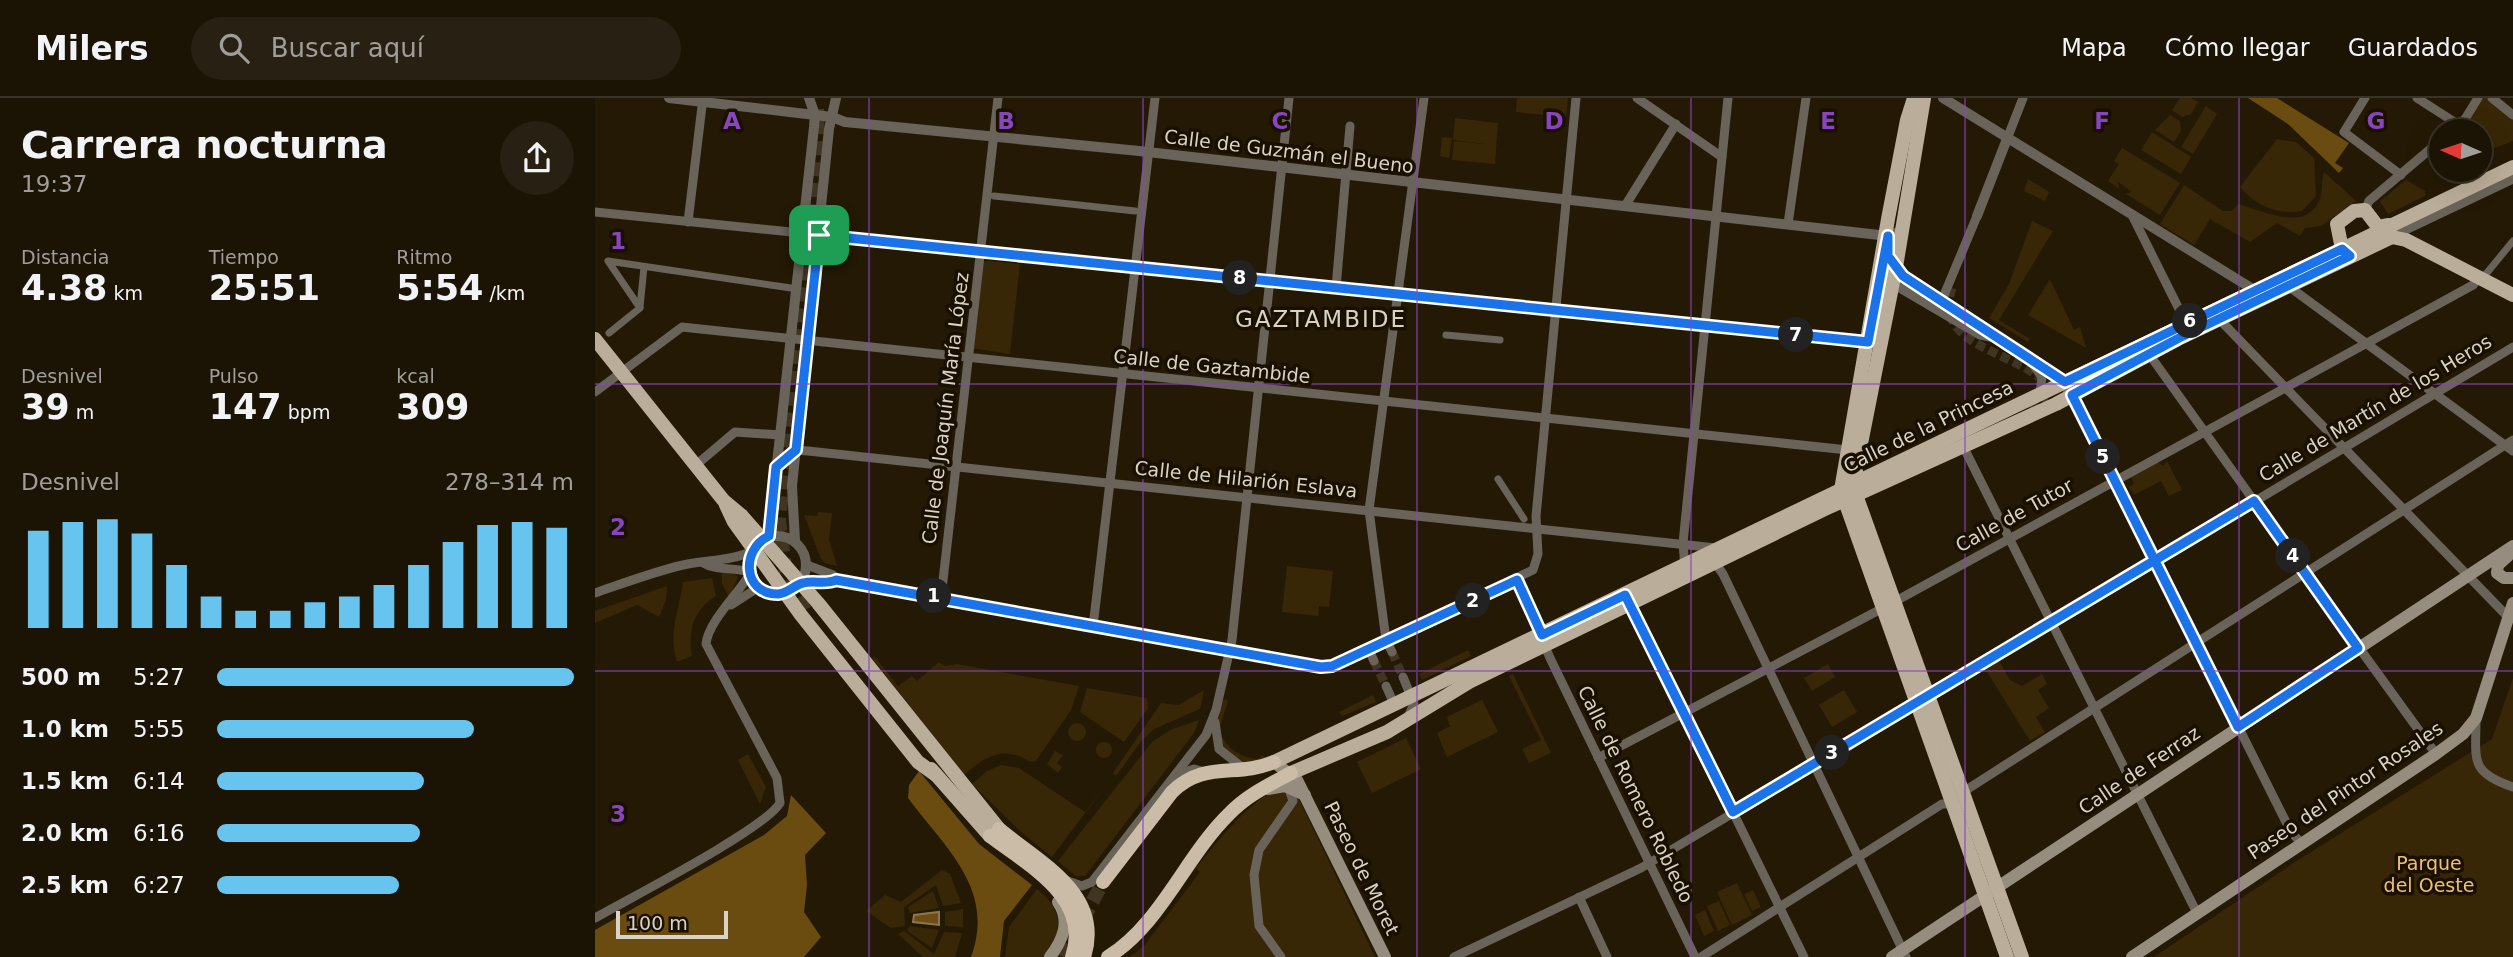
<!DOCTYPE html>
<html lang="es">
<meta charset="utf-8">
<style>
:root{--surface:#1b1304;--page:#282013;--text:#f1f3f6;--muted:#a09e9a;--line:#393226;--accent:#66c4ef}
body{margin:0;font-family:"DejaVu Sans",sans-serif;background:var(--page);color:var(--text);height:100vh;display:flex;flex-direction:column;font-size:26px;white-space:nowrap}
*{box-sizing:border-box;margin:0}
p{font-size:23px;color:var(--muted)}
.icon{flex:none;width:38px;height:38px;fill:none;stroke:currentColor;stroke-width:2;stroke-linecap:round;stroke-linejoin:round}
.map{position:relative;flex:1;overflow:hidden}
.details{display:flex;flex-direction:column;background:var(--surface);width:595px}
.details>*{flex:none}
.needle{width:46px;rotate:273deg}
.controls{position:absolute;left:1834px;top:21px;display:grid;gap:14px}
.controls a{display:grid;place-items:center;width:63px;height:63px;border-radius:50%;background:var(--surface);box-shadow:0 7px 28px #0002,0 0 0 2px var(--line);font-size:35px}
.scale{position:absolute;left:21px;bottom:18px;width:112px;box-sizing:border-box;padding-left:7px;border:4px solid #d9d2c6;border-top:0;font-size:19px;line-height:24px;white-space:nowrap;color:#d9d2c6;-webkit-text-stroke:5px #1a1000;paint-order:stroke}
.pin{position:absolute;display:grid;place-items:center;width:60px;height:60px;color:#fff;margin:-30px;border-radius:14px;box-shadow:0 4px 10px #0006}
.km{position:absolute;width:35px;height:35px;margin:-18px;border-radius:50%;background:#222;color:#fff;font-size:19px;line-height:35px;text-align:center}
.round{display:grid;place-items:center;flex:none;width:74px;height:74px;border-radius:37px;background:var(--page)}
.summary{display:flex;align-items:center;justify-content:space-between;height:119px;padding:0 21px}
h1{font-size:38px;font-weight:600;line-height:52px}
.stats{display:grid;grid-template-columns:repeat(3,1fr);gap:10px;height:119px;padding:7px 21px}
.stats div{display:grid;align-content:center}
.stats b{font-size:35px;font-weight:600}
.stats small{font-size:19px;font-weight:400}
.stats p{font-size:19px}
.chart{height:196px;padding:14px 21px}
.chart p{display:flex;justify-content:space-between}
.chart svg{width:100%;height:126px;margin-top:7px;stroke:var(--accent);stroke-width:6}
ul{padding:0 21px;list-style:none;font-size:23px}
li{display:grid;grid-template-columns:112px 84px 1fr;align-items:center;height:52px}
li i{height:18px;border-radius:9px;background:var(--accent)}
header{display:flex;align-items:center;gap:42px;box-sizing:border-box;height:98px;padding:0 35px;background:var(--surface);border-bottom:2px solid var(--line)}
header strong{font-size:33px}
nav{display:flex;gap:38px;margin-inline-start:auto;font-size:24px}
.search{width:490px;height:63px;background:var(--page);display:flex;align-items:center;gap:18px;box-sizing:border-box;padding:0 24px;border-radius:38px;color:var(--muted);font-size:26px}
main{display:flex;flex:1;min-height:0}
.map>svg:first-child{display:block}
</style>
<header>
<strong>Milers</strong>
<div class="search"><svg class="icon" aria-label="search" viewBox="0 0 24 24"><circle cx="10" cy="10" r="6"/><path d="M15 15l6 6"/></svg>Buscar aquí</div>
<nav><a>Mapa</a><a>Cómo llegar</a><a>Guardados</a></nav>
</header>
<main>
<section class="details">
<div class="summary"><div><h1>Carrera nocturna</h1><p>19:37</p></div><a class="round"><svg class="icon" aria-label="share" viewBox="0 0 24 24"><path d="M12 15V3M7 8l5-5 5 5M5 13v7h14v-7"/></svg></a></div>
<div class="stats">
<div><p>Distancia</p><b>4.38<small> km</small></b></div>
<div><p>Tiempo</p><b>25:51</b></div>
<div><p>Ritmo</p><b>5:54<small> /km</small></b></div>
</div>
<div class="stats">
<div><p>Desnivel</p><b>39<small> m</small></b></div>
<div><p>Pulso</p><b>147<small> bpm</small></b></div>
<div><p>kcal</p><b>309</b></div>
</div>
<div class="chart"><p><span>Desnivel</span>278–314 m</p>
<svg viewBox="0 0 160 44" preserveAspectRatio="none"><path d="M5 44V10M15 44V7M25 44V6M35 44V11M45 44V22M55 44V33M65 44V38M75 44V38M85 44V35M95 44V33M105 44V29M115 44V22M125 44V14M135 44V8M145 44V7M155 44V9"/></svg>
</div>
<ul>
<li><b>500 m</b>5:27<i style="width:100%"></i></li>
<li><b>1.0 km</b>5:55<i style="width:72%"></i></li>
<li><b>1.5 km</b>6:14<i style="width:58%"></i></li>
<li><b>2.0 km</b>6:16<i style="width:57%"></i></li>
<li><b>2.5 km</b>6:27<i style="width:51%"></i></li>
</ul>
</section>
<div class="map">
<svg width="1918" height="859" viewBox="0 0 1918 859">
<rect width="100%" height="100%" fill="#241905"/>
<g fill="#382706">
<path d="M922,0H973L971,19L921,14Z"/>
<path d="M1585,0H1596L1603,4L1596,16L1587,19L1577,12Z"/>
<path d="M1888,0H1896L1918,17V43L1900,50L1885,37V33L1871,26Z"/>
<path d="M1611,8L1622,16L1598,56L1586,49Z"/>
<path d="M1575,17L1585,23L1586,33L1579,44L1560,32Z"/>
<path d="M860,20L903,25L900,66L857,62L859,43L899,47L858,42Z"/>
<path d="M1557,34L1596,59L1586,76L1546,52Z"/>
<path d="M847,39L857,40L854,60L845,58Z"/>
<path d="M1682,41L1701,44L1719,60L1721,98L1707,113C1682,117 1661,108 1645,89Z"/>
<path d="M1527,50L1585,85L1565,117L1531,96L1537,94L1522,83L1525,91L1513,83L1524,66L1519,63Z"/>
<path d="M1729,74L1761,103L1726,128L1710,130L1705,138L1682,125L1655,144L1615,121L1599,147L1565,126L1589,87L1628,113H1637L1643,106C1666,112 1711,136 1725,101C1728,93 1726,82 1729,74Z"/>
<path d="M1433,81L1454,94L1450,103L1429,93Z"/>
<path d="M1811,82L1830,93V98L1793,116L1785,103Z"/>
<path d="M1437,123L1458,133L1404,222L1435,241L1433,244L1394,220L1414,186Z"/>
<path d="M393,163L425,166L415,256L375,250L385,164Z"/>
<path d="M1455,181L1479,232L1485,229L1491,250L1433,217Z"/>
<path d="M1572,363L1587,392L1574,398L1566,383L1539,397L1534,389L1539,386L1536,378L1563,364L1568,368Z"/>
<path d="M223,414L237,415L234,442L242,468L230,465L226,461L209,417L222,418Z"/>
<path d="M692,468L738,473L734,509L724,508L723,518L687,514Z"/>
<path d="M127,474L140,476L143,479L134,499L127,486Z"/>
<path d="M117,480L121,498C98,512 93,532 97,558L82,564C73,534 84,513 88,484Z"/>
<path d="M72,488L71,502L64,519L42,507L0,525V513Z"/>
<path d="M873,552L876,558L827,582L824,576Z"/>
<path d="M279,558L303,588L317,578L322,583L344,564L350,568L362,566L484,588L476,612L441,663C434,665 433,662 426,659C403,649 385,663 369,677L278,561Z"/>
<path d="M1403,561L1415,582L1427,588L1447,576L1452,586L1443,592L1454,610L1441,619L1450,634L1435,643L1389,569Z"/>
<path d="M1233,566L1240,579L1217,593L1209,580Z"/>
<path d="M918,576L956,655L934,665L927,651L946,642L914,578Z"/>
<path d="M1918,580V859H1559L1703,762L1897,641Z"/>
<path d="M492,590L552,600L553,610L529,644L485,614Z"/>
<path d="M609,592L605,611L559,631L547,642L521,678L518,675L566,605L584,607Z"/>
<path d="M1249,592L1262,614L1237,629L1224,607Z"/>
<path d="M778,597L781,604L747,618L744,614Z"/>
<path d="M630,601L633,603L624,632C630,650 646,660 664,661L667,657L673,662C664,663 653,667 645,664C623,656 614,618 630,601Z"/>
<path d="M887,602L903,634L852,659L842,635L855,628L852,619Z"/>
<path d="M604,622L599,635L490,778H481L463,763L557,644L575,632Z"/>
<circle cx="482" cy="634" r="9"/>
<path d="M811,640L826,671L777,695L762,664Z"/>
<circle cx="509" cy="652" r="8"/>
<path d="M460,653L468,657L462,665L467,669L463,675L452,666Z"/>
<path d="M153,656L171,689L165,706L143,662Z"/>
<path d="M406,667L424,670L490,714L515,682L457,759L425,733L377,686L392,673Z"/>
<path d="M680,691L702,697L780,859H534L549,848L605,774L601,770C625,740 647,712 680,691Z"/>
<path d="M347,772L355,776L366,805L348,808L341,787L309,809L310,828L296,830L271,813L290,797L306,804Z"/>
<path d="M1142,785L1157,817L1137,827L1122,794Z"/>
<path d="M442,791C468,812 469,831 450,859H410L414,829Z"/>
<path d="M1158,792L1166,809L1157,813L1149,796Z"/>
<path d="M338,793L344,810L315,815L313,809Z"/>
<path d="M1124,803L1135,827L1123,833L1112,808Z"/>
<path d="M368,811V829L350,828V814Z"/>
<path d="M1110,812L1119,833L1109,838L1100,817Z"/>
<path d="M315,828L344,832L337,850L312,833Z"/>
<path d="M309,833L339,856L349,834L367,835L360,859H328L303,836Z"/>
</g>
<g fill="#6a4c11">
<path d="M1653,0H1682L1754,45L1740,65L1748,70L1744,75L1693,26Z"/>
<path d="M324,673L384,746L437,787L409,823L405,859H376C401,791 350,750 313,700L314,687Z"/>
<path d="M196,697L231,735L210,757L212,787L209,814L226,839L209,859H0V832L169,737L192,718Z"/>
</g>
<path fill="#6c4e14" stroke="#8d7649" stroke-width="2" d="M344,814V827L318,824L319,817Z"/>
<g fill="none" stroke-linecap="round" stroke-linejoin="round">
<g stroke="#3f3522" stroke-width="9" stroke-dasharray="9 4.5" stroke-linecap="butt">
<path d="M1301,174L1310,187"/>
<path d="M1357,190C1338,246 1412,252 1445,280"/>
<path d="M1435,310L1448,302L1451,292"/>
<path d="M797,554L808,579"/>
<path d="M779,563L791,588"/>
</g>
<path stroke="#3f3522" stroke-width="14" stroke-dasharray="14 7" stroke-linecap="butt" d="M210,512L191,476L184,422L223,60L222,11"/>
<path stroke="#3f3522" stroke-width="14" stroke-dasharray="14 7" stroke-linecap="butt" d="M468,859L508,784"/>
<g stroke="#69635a" stroke-width="7">
<path d="M399,98L540,113"/>
<path d="M1884,179L1891,176L1918,143"/>
<path d="M45,209L49,169"/>
<path d="M14,235L45,210L13,163L196,190"/>
<path d="M851,237L905,242"/>
<path d="M903,381L929,421"/>
<path d="M1659,403L1710,475"/>
</g>
<g stroke="#69635a" stroke-width="9">
<path d="M1042,0L1127,59"/>
<path d="M1770,0L1749,34L1806,77"/>
<path d="M1822,0L1864,27"/>
<path d="M1897,0L1918,17"/>
<path d="M1856,33L1870,21L1883,0"/>
<path d="M1412,41L1428,0"/>
<path d="M1030,108L1081,26"/>
<path d="M1770,112L1774,103L1846,42"/>
<path d="M0,114L1274,244"/>
<path d="M1537,117L1591,225"/>
<path d="M93,124L108,0"/>
<path d="M1193,126L1211,0"/>
<path d="M1308,131L1293,138L1298,186L1385,237L1400,240"/>
<path d="M1798,138L1918,81"/>
<path d="M1300,168L1308,178L1392,230L1400,240"/>
<path d="M1693,188L1918,353"/>
<path d="M741,190L755,28"/>
<path d="M1347,202L1382,118"/>
<path d="M1623,220L1914,520"/>
<path d="M1554,256L1659,403"/>
<path d="M1434,261L1447,279L1445,295"/>
<path d="M0,294L87,229L1253,352"/>
<path d="M1477,297L1696,734L1707,746"/>
<path d="M1369,350L1602,815"/>
<path d="M101,367L140,334L185,337"/>
<path d="M181,369L201,352L213,353L1121,450"/>
<path d="M108,465C121,473 139,469 154,474"/>
<path d="M1120,465L1128,476L1311,859"/>
<path d="M212,467L238,477L241,482"/>
<path d="M1090,471L1088,445L1133,0"/>
<path d="M1710,475L1841,656"/>
<path d="M922,482L955,560L1100,859"/>
<path d="M205,485L241,482L273,487L726,569L737,568L938,472L943,456L941,418L981,0"/>
<path d="M0,495C29,485 58,474 88,467C111,462 135,463 156,454"/>
<path d="M346,500L403,0"/>
<path d="M1034,502L1209,859"/>
<path d="M136,507L164,489"/>
<path d="M498,529L560,0"/>
<path d="M773,550L779,563"/>
<path d="M797,554L791,542L774,412L829,0"/>
<path d="M808,579L819,606L813,619"/>
<path d="M791,588L800,608"/>
<path d="M1881,620C1881,662 1874,674 1918,689"/>
<path d="M620,624L624,651L648,670"/>
<path d="M1003,660L1288,510L1878,187L1884,179"/>
<path d="M580,677L599,671L610,674"/>
<path d="M1368,694L1918,342"/>
<path d="M470,782L487,788L497,784L611,637L621,612L637,542L694,0"/>
<path d="M984,799L1012,859"/>
<path d="M0,820C35,800 170,731 185,705L182,680L111,546C113,524 142,497 155,476"/>
<path d="M686,859L664,828L659,777L664,752L698,703L693,688"/>
<path d="M859,859L1046,770L1918,249"/>
<path d="M1106,859L1347,706H1358"/>
</g>
<g stroke="#69635a" stroke-width="10">
<path d="M74,0L237,19L250,24L544,53L1293,138"/>
<path d="M1348,0L1661,193"/>
<path d="M1382,118L1412,41"/>
<path d="M1400,240L1462,277L1477,297"/>
<circle cx="182" cy="467" r="29"/>
<path d="M174,438L219,29L220,17L214,0"/>
<path d="M200,443L197,388L234,31L241,0"/>
</g>
<g stroke="#978d7e" stroke-width="12">
<path d="M1913,458L1903,467L1902,475L1909,480H1918"/>
<path d="M679,664L702,682L790,859"/>
<path d="M673,691L690,688L710,697"/>
<path d="M455,859C468,842 476,823 463,804"/>
<path d="M1297,859L1918,448"/>
<path d="M1537,859L1841,656L1868,636L1881,620L1918,505"/>
</g>
<g stroke="#baad99" stroke-width="14">
<path d="M1319,0L1312,22L1293,121L1246,392L1412,859"/>
<path d="M1329,0L1301,169L1261,371V397L1427,859"/>
<path d="M1747,151L1742,126L1759,113L1770,112L1783,129L1794,127"/>
<path d="M0,241L129,403L147,418L223,505L404,731"/>
<path d="M131,407L139,424L206,517L323,664L341,677"/>
<path d="M679,664L1918,69"/>
<path d="M336,671L395,738"/>
<path d="M696,675L792,634L874,584L1230,411L1461,306L1583,241L1797,139L1811,142L1918,197"/>
</g>
<g stroke="#cabca6" stroke-width="14">
<path d="M404,731C445,765 509,796 489,859"/>
<path d="M395,738C434,768 497,800 477,859"/>
<path d="M508,784L577,694C609,662 642,680 679,664"/>
<path d="M513,859C566,826 590,759 634,716C652,697 674,687 696,675"/>
</g>
</g>
<g fill="none" stroke-linecap="round" stroke-linejoin="round">
<g stroke="#fff" stroke-width="14">
<path id="route" d="M224,137L201,352L181,369L174,438C146,451 147,496 183,496C194,495 199,487 208,485C219,482 231,487 241,482L726,569L737,568L922,482L947,537L1030,497L1138,714L1659,403L1763,550L1643,629L1477,297L1584,240L1755,158L1747,151L1470,284L1308,178L1293,158V138L1273,244L224,137"/>
</g>
<use href="#route" stroke="#1a73e8" stroke-width="9"/>
</g>
<path fill="none" stroke="#8945c0" stroke-width="2" stroke-opacity="0.55" d="M274,0V859M548,0V859M822,0V859M1096,0V859M1370,0V859M1644,0V859M0,286H1918M0,573H1918"/>
<g text-anchor="middle" dominant-baseline="central" stroke-width="7" stroke-linejoin="round" paint-order="stroke">
<g font-size="19" fill="#d9d2c6" stroke="#1a1000">
<text transform="translate(694 53) rotate(7)">Calle de Guzmán el Bueno</text>
<text transform="translate(617 268) rotate(6)">Calle de Gaztambide</text>
<text transform="translate(350 310) rotate(-83)">Calle de Joaquín María López</text>
<text transform="translate(1780 310) rotate(-31)">Calle de Martín de los Heros</text>
<text transform="translate(1333 328) rotate(-26)">Calle de la Princesa</text>
<text transform="translate(651 381) rotate(6)">Calle de Hilarión Eslava</text>
<text transform="translate(1419 417) rotate(-29)">Calle de Tutor</text>
<text transform="translate(1544 672) rotate(-34)">Calle de Ferraz</text>
<text transform="translate(1750 692) rotate(-34)">Paseo del Pintor Rosales</text>
<text transform="translate(1041 696) rotate(64)">Calle de Romero Robledo</text>
<text transform="translate(767 770) rotate(64)">Paseo de Moret</text>
</g>
<g font-size="19" fill="#efc070" stroke="#1a1000">
<text x="1834" y="765">Parque<tspan x="1834" dy="22">del Oeste</tspan></text>
</g>
<g font-size="23" letter-spacing="2" fill="#d9d2c6" stroke="#1a1000">
<text x="726" y="221">GAZTAMBIDE</text>
</g>
</g>
<g font-size="23" text-anchor="middle" font-weight="bold" fill="#8945c0" stroke="#1a1000" stroke-width="7" stroke-linejoin="round" paint-order="stroke">
<text x="137" y="31">A</text>
<text x="411" y="31">B</text>
<text x="685" y="31">C</text>
<text x="959" y="31">D</text>
<text x="1233" y="31">E</text>
<text x="1507" y="31">F</text>
<text x="1781" y="31">G</text>
<text x="23" y="151">1</text>
<text x="23" y="437">2</text>
<text x="23" y="724">3</text>
</g>
</svg>
<div class="controls">
<a><svg class="needle" viewBox="-14 -14 28 28"><path d="M0-13l5 13h-10z" fill="#e53935"/><path d="M0 13l5-13h-10z" fill="#a09e9a"/></svg></a>
</div>
<div class="scale">100 m</div>
<div class="pin" style="left:224px;top:137px;background:#1e9e55"><svg class="icon" aria-label="arrive" viewBox="0 0 24 24"><path d="M6 21V4h12l-3 4 3 4H6"/></svg></div>
<b class="km" style="left:339px;top:498px">1</b>
<b class="km" style="left:878px;top:503px">2</b>
<b class="km" style="left:1237px;top:655px">3</b>
<b class="km" style="left:1698px;top:458px">4</b>
<b class="km" style="left:1508px;top:359px">5</b>
<b class="km" style="left:1595px;top:223px">6</b>
<b class="km" style="left:1201px;top:237px">7</b>
<b class="km" style="left:645px;top:180px">8</b>
</div>
</main>
